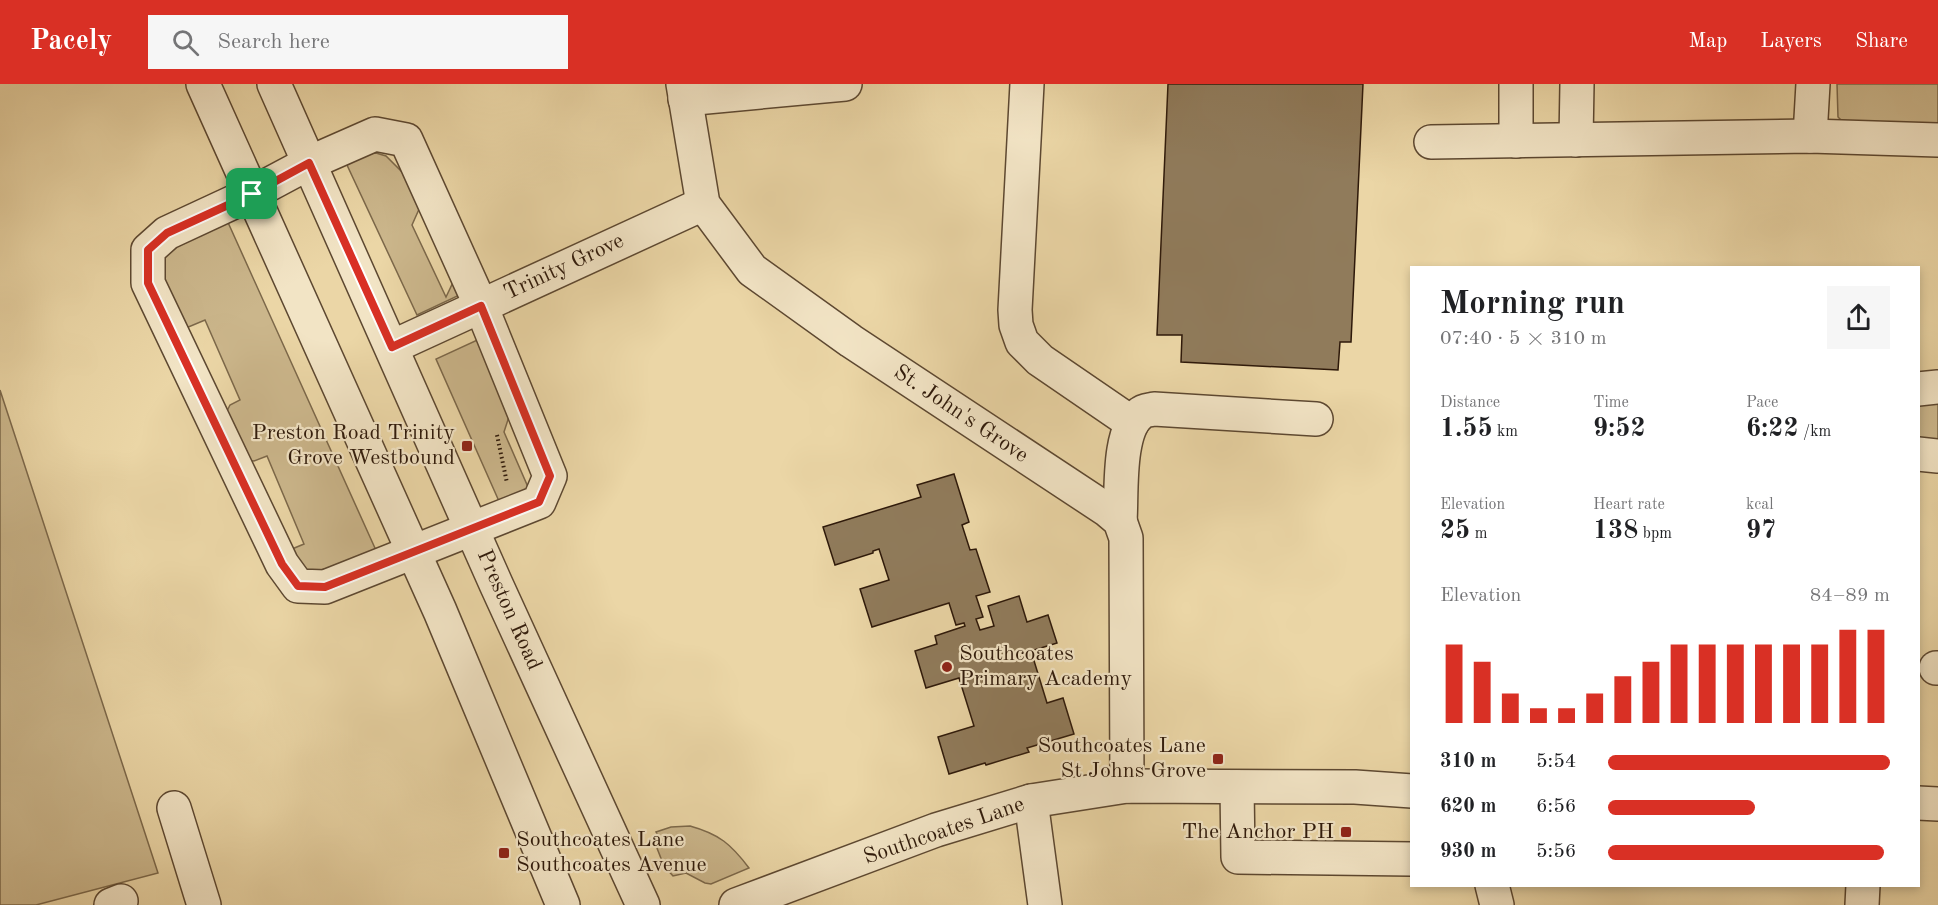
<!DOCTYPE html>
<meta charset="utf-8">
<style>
:root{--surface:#fff;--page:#f6f6f6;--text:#202124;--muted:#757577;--accent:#d93025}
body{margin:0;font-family:"Old Standard TT",serif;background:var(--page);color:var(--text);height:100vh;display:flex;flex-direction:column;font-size:22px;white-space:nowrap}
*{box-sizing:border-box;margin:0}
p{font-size:20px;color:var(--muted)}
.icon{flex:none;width:33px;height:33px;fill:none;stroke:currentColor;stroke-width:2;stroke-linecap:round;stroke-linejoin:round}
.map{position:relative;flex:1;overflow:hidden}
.details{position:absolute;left:1410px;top:182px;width:510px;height:621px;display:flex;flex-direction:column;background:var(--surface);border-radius:0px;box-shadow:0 3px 9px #0003}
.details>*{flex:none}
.pin{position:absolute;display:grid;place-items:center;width:51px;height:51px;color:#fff;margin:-26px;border-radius:12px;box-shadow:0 3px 9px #0006}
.round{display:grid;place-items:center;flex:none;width:63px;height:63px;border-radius:0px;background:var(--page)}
.head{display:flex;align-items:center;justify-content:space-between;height:102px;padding:0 30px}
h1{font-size:33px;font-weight:700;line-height:45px}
.stats{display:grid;grid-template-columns:repeat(3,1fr);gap:9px;height:102px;padding:6px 30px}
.stats div{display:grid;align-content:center}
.stats b{font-size:26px;font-weight:700}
.stats small{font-size:16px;font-weight:400}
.stats p{font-size:16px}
.chart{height:168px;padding:12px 30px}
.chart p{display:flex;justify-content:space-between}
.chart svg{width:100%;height:108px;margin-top:6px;stroke:var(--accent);stroke-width:6}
ul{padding:0 30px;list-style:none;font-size:20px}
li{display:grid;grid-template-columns:96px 72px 1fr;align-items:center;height:45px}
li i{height:15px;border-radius:8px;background:var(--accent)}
header{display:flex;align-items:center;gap:36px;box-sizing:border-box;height:84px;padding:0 30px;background:var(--accent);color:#fff}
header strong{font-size:28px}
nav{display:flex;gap:33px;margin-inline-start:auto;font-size:21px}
.search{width:420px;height:54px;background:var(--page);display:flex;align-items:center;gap:15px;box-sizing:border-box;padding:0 21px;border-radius:0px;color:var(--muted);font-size:22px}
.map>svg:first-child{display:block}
</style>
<header>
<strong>Pacely</strong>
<div class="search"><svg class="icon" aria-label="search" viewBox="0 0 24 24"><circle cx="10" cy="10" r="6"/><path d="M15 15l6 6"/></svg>Search here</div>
<nav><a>Map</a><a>Layers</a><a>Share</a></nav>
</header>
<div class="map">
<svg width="1938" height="821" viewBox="0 0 1938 821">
<rect width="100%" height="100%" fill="#ebd6a6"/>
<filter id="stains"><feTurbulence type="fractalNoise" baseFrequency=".00333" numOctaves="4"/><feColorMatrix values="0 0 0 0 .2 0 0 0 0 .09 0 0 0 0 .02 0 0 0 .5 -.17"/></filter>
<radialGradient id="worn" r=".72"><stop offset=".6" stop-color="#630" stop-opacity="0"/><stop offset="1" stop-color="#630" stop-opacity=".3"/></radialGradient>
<g fill="#cbb68b" stroke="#7c684a" stroke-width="1.5">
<path d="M1837,0H1938V41L1850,45L1838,33Z"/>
<path d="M376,69L386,72L411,97L420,123L412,141L446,213L457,190L466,208L417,231L347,81L367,70Z"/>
<path d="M226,134L379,473L302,496L292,465L304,460L267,372L254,377L243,376L222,337L230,321L240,316L205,236L186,244L161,193L158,176L169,163Z"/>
<path d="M486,252L514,317L504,348L531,410L502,424L436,275Z"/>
<path d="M1938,303V372L1919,370L1918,305Z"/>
<path d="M0,306L158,789L36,821H0Z"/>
<path d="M690,742C719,750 731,760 749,784L711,800L705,799L686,789L673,792L664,782L655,759L660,756L656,748L671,743Z"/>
</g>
<g fill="#907b5b" stroke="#2e190a" stroke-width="1.5">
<path d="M1168,0H1363L1351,258H1340L1338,286L1181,278L1182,251H1157Z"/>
<path d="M954,390L969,438L962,441L970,466L976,465L990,508L976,512L983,533L976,535L980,546L994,542L988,522L1019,512L1027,538L1048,531L1057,559L1031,567L1047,619L1063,614L1074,650L1027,664L1029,668L986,681L985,679L949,690L938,653L974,642L959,594L926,604L915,567L937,560L935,552L965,542L964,539L956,541L949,519L872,543L860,505L889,496L879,465L873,467V469L835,481L823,443L921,413L917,401Z"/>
</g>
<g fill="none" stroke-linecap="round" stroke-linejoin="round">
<g stroke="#5d4831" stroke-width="36">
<g id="minor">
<path d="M203,0L440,527L563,821"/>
<path d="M274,0L496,500L643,821"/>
<path d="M683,0L703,120L752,186L851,257L1107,426L1120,437L1126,454L1127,702"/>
<path d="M1027,0L1015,226L1016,241L1022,258L1040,276L1132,339"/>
<path d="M685,15L845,0"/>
<path d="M375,50L406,56L481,222L550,392L539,418L325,503L298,502L282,480L148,199V166L167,149L251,110L309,79Z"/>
<path d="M1810,52L1813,0"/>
<path d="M1576,56L1577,0"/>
<path d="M1516,57V0"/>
<path d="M1431,58L1810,52L1938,56"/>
<path d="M392,263L703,120"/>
<path d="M1918,305L1938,303"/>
<path d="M1918,370L1938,372"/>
<path d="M1120,437C1122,410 1117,346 1141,329C1144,326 1150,326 1154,325L1316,335"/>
<path d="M1936,584H1938"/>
<path d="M1237,703L1238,773L1412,775"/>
<path d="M1031,717L1045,821"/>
<path d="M1918,719L1938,720"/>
<path d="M174,724L204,821"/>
<path d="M1492,801L1497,821"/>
<path d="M111,821L121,817"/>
<path d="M736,821L936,746L1031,717L1127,702L1355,703L1412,707"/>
<path d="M1862,821L1863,801"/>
</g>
</g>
<path stroke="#2e190a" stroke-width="4" stroke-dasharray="1.5 3" stroke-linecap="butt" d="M497,351L507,399"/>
<use href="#minor" stroke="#f2e4c5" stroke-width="33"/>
</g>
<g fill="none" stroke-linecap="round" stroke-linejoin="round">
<g stroke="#fff" stroke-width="12">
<path id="route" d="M309,79L392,263L481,222L550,392L539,418L325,503L298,502L282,480L148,199V166L167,149L252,110Z"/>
</g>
<use href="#route" stroke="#d93025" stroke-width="8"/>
</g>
<g fill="#8f2418" stroke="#f2e4c5" stroke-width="2">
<rect x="461" y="356" width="12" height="12" rx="3"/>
<circle cx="947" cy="583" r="6"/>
<rect x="1212" y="669" width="12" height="12" rx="3"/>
<rect x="1340" y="742" width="12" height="12" rx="3"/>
<rect x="498" y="763" width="12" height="12" rx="3"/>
</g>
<g text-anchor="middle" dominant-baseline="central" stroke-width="4.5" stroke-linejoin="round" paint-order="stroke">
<g font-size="22" fill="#2e190a" stroke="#f2e4c5">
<text transform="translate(564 183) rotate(-25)">Trinity Grove</text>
<text transform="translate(961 330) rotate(34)">St. John's Grove</text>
<text transform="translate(509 526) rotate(66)">Preston Road</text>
<text transform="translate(944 747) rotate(-19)">Southcoates Lane</text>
</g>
<g font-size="22" fill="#2e190a" stroke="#f2e4c5" text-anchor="end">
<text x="455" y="349">Preston Road Trinity<tspan x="455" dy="25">Grove Westbound</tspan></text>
<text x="959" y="570" text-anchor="start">Southcoates<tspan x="959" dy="25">Primary Academy</tspan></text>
<text x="1206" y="662">Southcoates Lane<tspan x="1206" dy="25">St Johns Grove</tspan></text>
<text x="1334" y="748">The Anchor PH</text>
<text x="516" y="756" text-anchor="start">Southcoates Lane<tspan x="516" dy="25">Southcoates Avenue</tspan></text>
</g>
</g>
<rect width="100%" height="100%" filter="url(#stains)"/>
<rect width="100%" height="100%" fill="url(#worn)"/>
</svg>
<div class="pin" style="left:252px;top:110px;background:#1e9e55"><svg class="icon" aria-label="arrive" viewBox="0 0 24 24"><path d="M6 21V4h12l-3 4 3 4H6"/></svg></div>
<section class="details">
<div class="head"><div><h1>Morning run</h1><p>07:40 · 5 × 310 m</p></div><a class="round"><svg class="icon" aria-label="share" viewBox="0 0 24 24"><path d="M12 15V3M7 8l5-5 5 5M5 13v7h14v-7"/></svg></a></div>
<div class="stats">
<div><p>Distance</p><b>1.55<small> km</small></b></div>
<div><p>Time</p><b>9:52</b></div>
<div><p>Pace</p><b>6:22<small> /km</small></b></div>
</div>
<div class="stats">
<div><p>Elevation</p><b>25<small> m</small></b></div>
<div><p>Heart rate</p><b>138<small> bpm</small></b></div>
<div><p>kcal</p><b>97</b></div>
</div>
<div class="chart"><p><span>Elevation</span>84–89 m</p>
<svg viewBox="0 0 160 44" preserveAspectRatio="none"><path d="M5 44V12M15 44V19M25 44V32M35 44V38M45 44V38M55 44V32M65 44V25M75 44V19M85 44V12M95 44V12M105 44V12M115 44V12M125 44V12M135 44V12M145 44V6M155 44V6"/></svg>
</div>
<ul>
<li><b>310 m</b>5:54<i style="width:100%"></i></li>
<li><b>620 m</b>6:56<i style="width:52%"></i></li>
<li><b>930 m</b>5:56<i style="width:98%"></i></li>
</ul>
</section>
</div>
